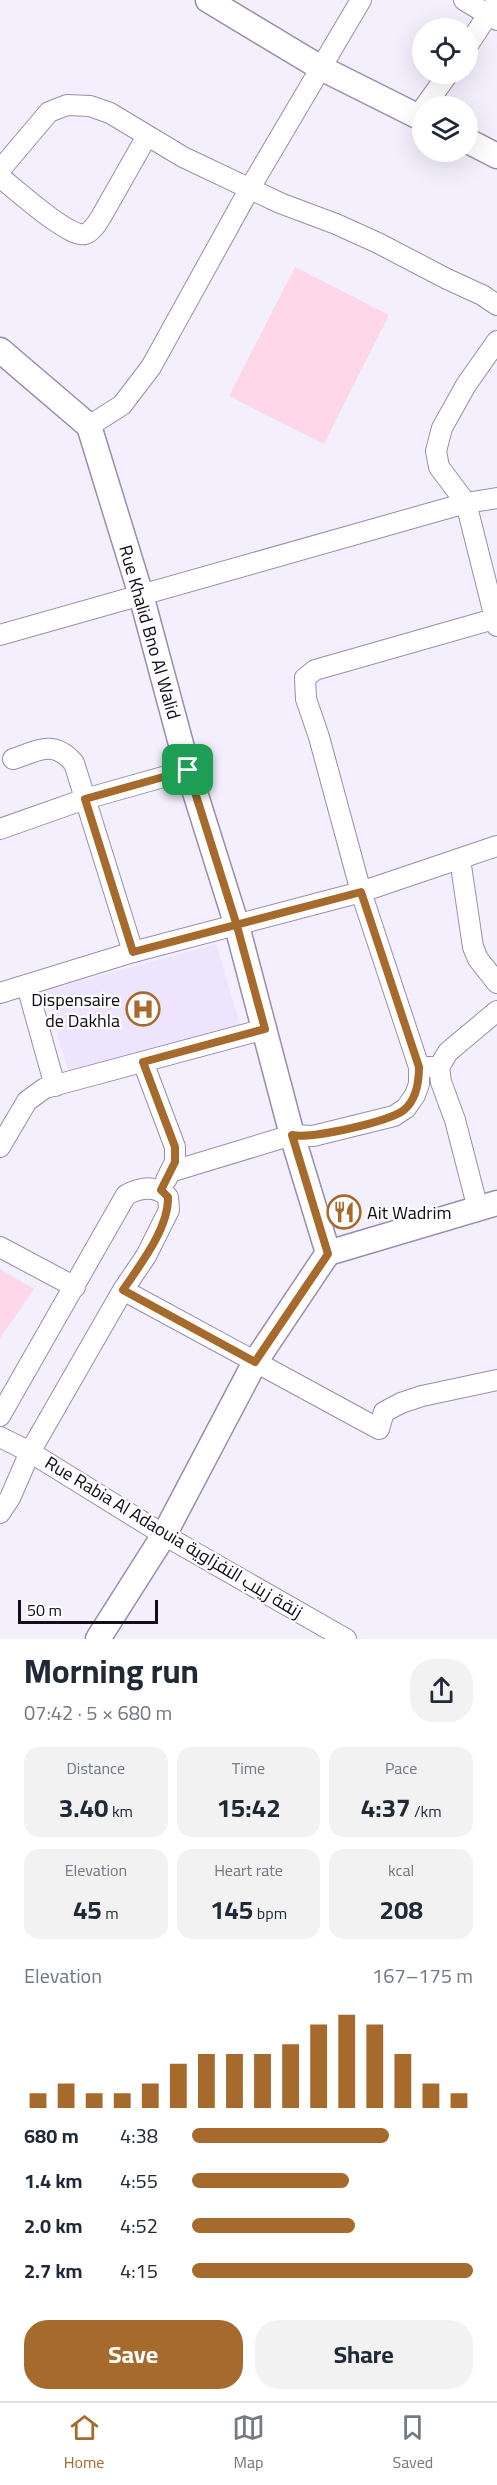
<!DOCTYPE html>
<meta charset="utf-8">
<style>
:root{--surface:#fff;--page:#f2f2f3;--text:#1f2937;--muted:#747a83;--line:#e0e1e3;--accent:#a66a2c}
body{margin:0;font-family:Georgia,Cairo,serif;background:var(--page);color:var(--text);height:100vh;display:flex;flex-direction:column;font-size:22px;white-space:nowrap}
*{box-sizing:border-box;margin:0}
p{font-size:20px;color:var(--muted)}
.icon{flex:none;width:33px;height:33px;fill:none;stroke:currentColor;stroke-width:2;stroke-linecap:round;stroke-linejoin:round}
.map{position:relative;height:1639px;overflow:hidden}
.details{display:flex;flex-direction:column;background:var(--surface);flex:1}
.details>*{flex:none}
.controls{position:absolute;left:412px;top:18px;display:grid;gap:12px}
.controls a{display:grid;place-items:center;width:66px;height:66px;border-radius:50%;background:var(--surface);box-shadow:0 6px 24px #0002;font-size:30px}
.scale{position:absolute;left:18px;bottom:15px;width:140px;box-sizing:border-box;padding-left:6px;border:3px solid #120e1a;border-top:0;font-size:16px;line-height:21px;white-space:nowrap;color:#120e1a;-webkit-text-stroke:4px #fff;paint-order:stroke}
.pin{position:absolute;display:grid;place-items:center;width:51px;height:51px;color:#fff;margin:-26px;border-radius:12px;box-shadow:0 3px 9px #0006}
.round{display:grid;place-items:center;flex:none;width:63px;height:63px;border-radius:24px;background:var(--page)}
.headline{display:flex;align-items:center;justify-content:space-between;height:102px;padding:0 24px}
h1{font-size:33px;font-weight:700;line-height:45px}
.metrics{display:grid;grid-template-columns:repeat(3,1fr);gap:9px;height:102px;padding:6px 24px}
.metrics div{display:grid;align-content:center;border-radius:15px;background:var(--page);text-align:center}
.metrics b{font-size:26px;font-weight:700}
.metrics small{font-size:16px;font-weight:400}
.metrics p{font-size:16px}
.chart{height:168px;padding:12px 24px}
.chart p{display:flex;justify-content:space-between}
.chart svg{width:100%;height:108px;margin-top:6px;stroke:var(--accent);stroke-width:6}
.button{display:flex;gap:12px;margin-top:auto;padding:12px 24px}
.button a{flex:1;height:69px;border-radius:24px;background:var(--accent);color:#fff;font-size:24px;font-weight:700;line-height:69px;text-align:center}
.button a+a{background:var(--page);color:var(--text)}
ul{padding:0 24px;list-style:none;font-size:20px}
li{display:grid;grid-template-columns:96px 72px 1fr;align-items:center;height:45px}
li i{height:15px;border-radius:8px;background:var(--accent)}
.dock{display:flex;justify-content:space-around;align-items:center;height:84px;border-top:2px solid var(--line);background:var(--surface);font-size:16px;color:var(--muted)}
.dock a{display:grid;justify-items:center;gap:3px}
.dock .selected{color:var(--accent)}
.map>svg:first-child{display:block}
</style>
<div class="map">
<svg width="497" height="1639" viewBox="0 0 497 1639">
<rect width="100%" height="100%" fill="#f3effd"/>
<path fill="#ede4fe" d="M216,944L241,1028L70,1076L44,991Z"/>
<g fill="#fed7e8">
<path d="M295,267L389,315L324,444L229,396Z"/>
<path d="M0,1269L34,1289L0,1338Z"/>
</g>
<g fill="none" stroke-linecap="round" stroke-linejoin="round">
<g stroke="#988dae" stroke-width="22">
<g id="minor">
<path d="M464,0L497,20"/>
<path d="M468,45L497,1"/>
<path d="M425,106L448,74"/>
<path d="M0,170L49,112L67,105L90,106L110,113L183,157L280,203L336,224L378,243L447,279L482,295L497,305"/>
<path d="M0,177C14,188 70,239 85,234C93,231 97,223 101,217L147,136"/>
<path d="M497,341L466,385L442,428L436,451L439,467L466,503L497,626"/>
<path d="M89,426L122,405L151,367L250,188L361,0"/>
<path d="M0,635L466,503L497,498"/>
<path d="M13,759C38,751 53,739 74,763L133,952"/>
<path d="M0,829L85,799L188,770"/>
<path d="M460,859L473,947L478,959L497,983"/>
<path d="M27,986L55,1086"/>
<path d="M0,993L133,952L361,892L497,846"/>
<path d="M143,1062L175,1147V1162L166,1180"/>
<path d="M419,1067H439L441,1082L455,1120L478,1209"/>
<path d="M439,1067L448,1052L497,1011"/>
<path d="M0,1147L27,1101L45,1088L265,1029"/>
<path d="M170,1172L292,1135L313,1136L394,1116L406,1108L415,1095L419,1084V1067L361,892L319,737L306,699L305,678L315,670L497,618"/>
<path d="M0,1247L75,1287"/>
<path d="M123,1290L379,1429L384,1412L401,1403L422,1396L497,1380"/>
<path d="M0,1416L126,1195C141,1187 156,1185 168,1197L169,1210L146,1256L123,1290L30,1452L10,1498L0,1513"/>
<path d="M0,1437L30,1452L164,1535L346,1639"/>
</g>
</g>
<g stroke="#988dae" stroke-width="27">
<g id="tertiary">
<path d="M208,0L321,68L423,119"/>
<path d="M468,141L497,156"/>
<path d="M0,350L89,426L141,595L188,770L237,926L292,1135L328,1253"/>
<path d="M328,1253L497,1203"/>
<path d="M98,1639L164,1535L255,1362L328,1253"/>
</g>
</g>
<use href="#minor" stroke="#fff" stroke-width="20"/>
<use href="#tertiary" stroke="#fff" stroke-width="24"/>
</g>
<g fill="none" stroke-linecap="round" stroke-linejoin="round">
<g stroke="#fff" stroke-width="12">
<path id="route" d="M188,770L237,926L265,1029L143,1062L175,1147V1162L161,1190L168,1197C169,1228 140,1265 123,1290L255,1362L328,1254L292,1135C312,1139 388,1122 404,1110C417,1099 419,1082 419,1067L361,892L133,952L85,799L188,770"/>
</g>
<use href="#route" stroke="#a66a2c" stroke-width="8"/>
</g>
<defs>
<g id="hospital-ring" transform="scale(1.725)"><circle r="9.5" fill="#fff" stroke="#a66a2c" stroke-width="1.5"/><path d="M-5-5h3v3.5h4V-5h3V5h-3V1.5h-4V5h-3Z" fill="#a66a2c"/></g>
<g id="restaurant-ring" transform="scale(1.725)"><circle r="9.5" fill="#fff" stroke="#a66a2c" stroke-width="1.5"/><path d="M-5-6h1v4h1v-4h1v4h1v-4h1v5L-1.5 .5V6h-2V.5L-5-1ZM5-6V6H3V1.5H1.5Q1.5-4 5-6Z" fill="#a66a2c"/></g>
</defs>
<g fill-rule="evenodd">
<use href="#hospital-ring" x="143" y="1009"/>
<use href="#restaurant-ring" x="344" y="1212"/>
</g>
<g text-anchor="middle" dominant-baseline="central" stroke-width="4.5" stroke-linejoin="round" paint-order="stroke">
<g font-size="18" fill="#120e1a" stroke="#fff">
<text transform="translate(150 632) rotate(74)">Rue Khalid Bno Al Walid</text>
<text transform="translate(174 1537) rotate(31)">Rue Rabia Al Adaouia زنقة زينب النفزاوية</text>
</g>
<g font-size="18" fill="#120e1a" stroke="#fff" text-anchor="end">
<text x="120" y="999">Dispensaire<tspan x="120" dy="21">de Dakhla</tspan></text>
<text x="367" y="1212" text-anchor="start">Ait Wadrim</text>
</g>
</g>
</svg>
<div class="controls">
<a><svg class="icon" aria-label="locate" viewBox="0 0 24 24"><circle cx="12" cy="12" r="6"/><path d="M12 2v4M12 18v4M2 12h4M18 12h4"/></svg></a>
<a><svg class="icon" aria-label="layers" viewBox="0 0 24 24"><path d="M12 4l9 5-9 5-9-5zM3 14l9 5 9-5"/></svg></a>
</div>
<div class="scale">50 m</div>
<div class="pin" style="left:188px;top:770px;background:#1e9e55"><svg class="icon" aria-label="arrive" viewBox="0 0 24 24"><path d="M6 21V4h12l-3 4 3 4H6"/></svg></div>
</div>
<section class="details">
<div class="headline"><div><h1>Morning run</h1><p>07:42 · 5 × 680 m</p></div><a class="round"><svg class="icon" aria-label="share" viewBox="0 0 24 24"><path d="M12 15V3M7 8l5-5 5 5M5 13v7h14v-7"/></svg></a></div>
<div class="metrics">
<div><p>Distance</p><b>3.40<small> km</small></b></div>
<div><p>Time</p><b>15:42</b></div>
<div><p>Pace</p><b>4:37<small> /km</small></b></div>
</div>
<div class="metrics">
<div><p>Elevation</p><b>45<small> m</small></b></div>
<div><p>Heart rate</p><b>145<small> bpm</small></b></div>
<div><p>kcal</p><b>208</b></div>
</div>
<div class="chart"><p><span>Elevation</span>167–175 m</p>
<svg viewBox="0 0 160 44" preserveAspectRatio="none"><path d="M5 44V38M15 44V34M25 44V38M35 44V38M45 44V34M55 44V26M65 44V22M75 44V22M85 44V22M95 44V18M105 44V10M115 44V6M125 44V10M135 44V22M145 44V34M155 44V38"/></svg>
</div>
<ul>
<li><b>680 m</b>4:38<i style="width:70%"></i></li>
<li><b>1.4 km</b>4:55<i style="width:56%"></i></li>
<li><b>2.0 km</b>4:52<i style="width:58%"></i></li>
<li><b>2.7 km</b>4:15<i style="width:100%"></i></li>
</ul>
<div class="button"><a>Save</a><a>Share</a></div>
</section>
<nav class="dock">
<a class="selected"><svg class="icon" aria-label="home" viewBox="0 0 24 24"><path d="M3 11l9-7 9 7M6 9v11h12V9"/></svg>Home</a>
<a><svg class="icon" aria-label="map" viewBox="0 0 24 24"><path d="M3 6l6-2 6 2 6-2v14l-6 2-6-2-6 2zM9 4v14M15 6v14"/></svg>Map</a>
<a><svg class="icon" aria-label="saved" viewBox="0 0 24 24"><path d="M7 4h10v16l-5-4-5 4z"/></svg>Saved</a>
</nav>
